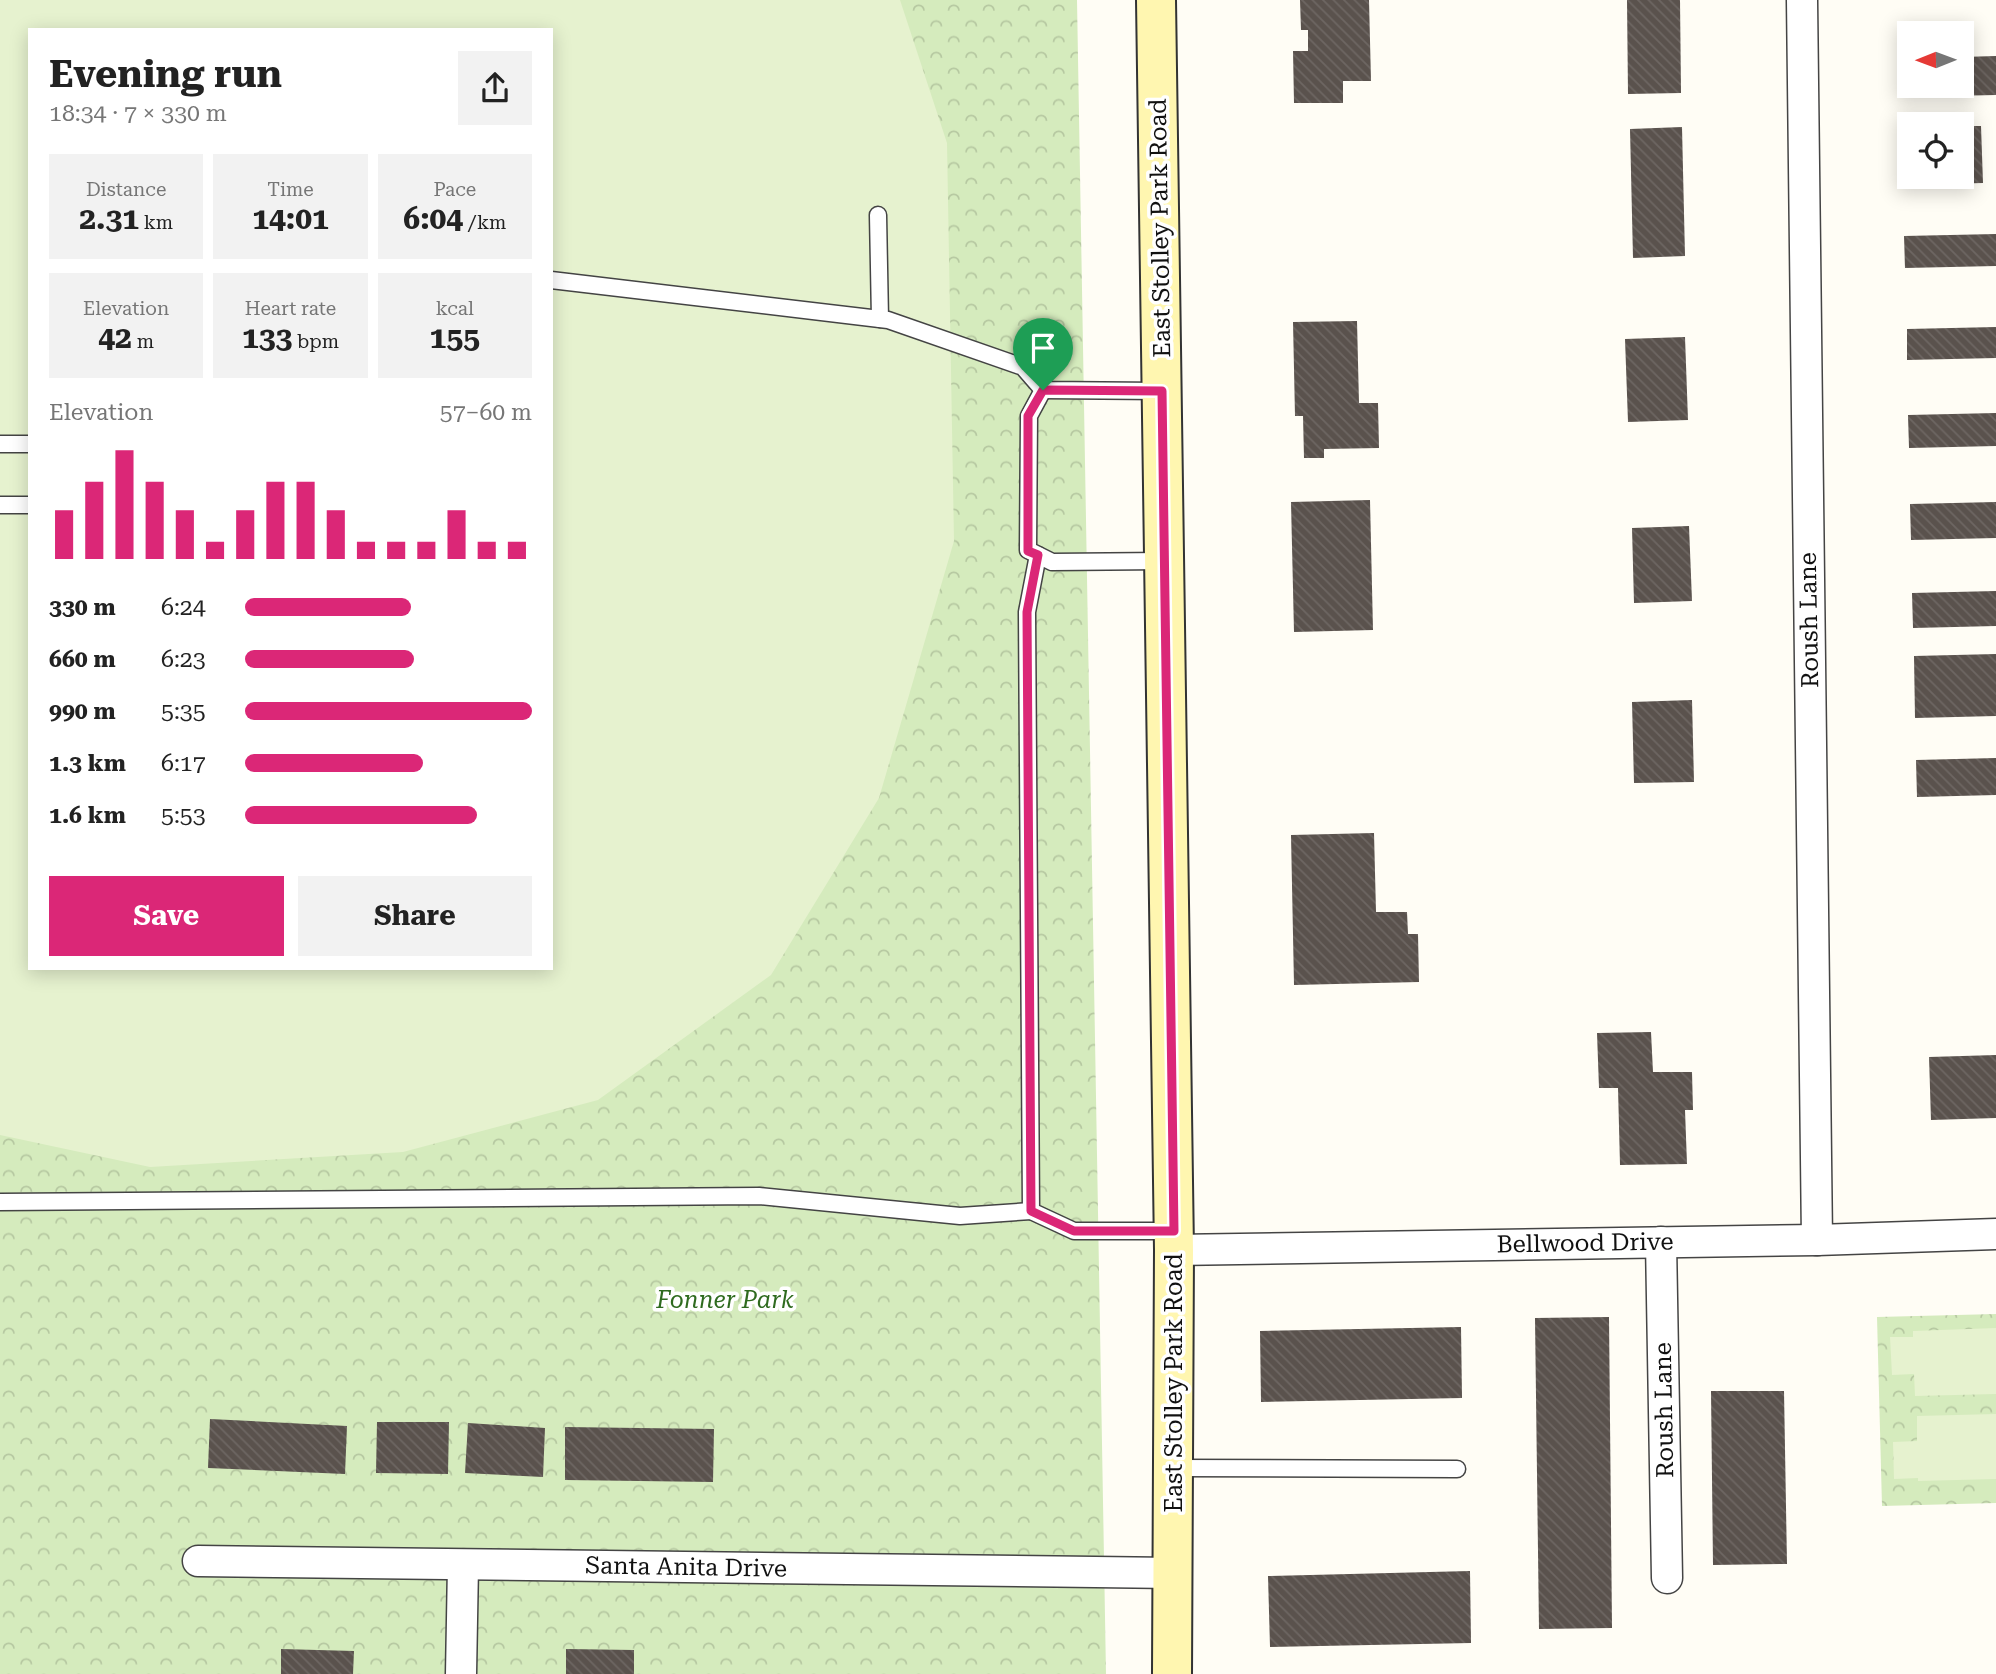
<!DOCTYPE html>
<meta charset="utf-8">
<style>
:root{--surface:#fff;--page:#f2f2f2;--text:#222;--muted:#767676;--accent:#db2777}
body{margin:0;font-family:"Roboto Serif",serif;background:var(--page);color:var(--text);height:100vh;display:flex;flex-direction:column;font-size:26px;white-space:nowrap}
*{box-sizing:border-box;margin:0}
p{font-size:23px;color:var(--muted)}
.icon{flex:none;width:38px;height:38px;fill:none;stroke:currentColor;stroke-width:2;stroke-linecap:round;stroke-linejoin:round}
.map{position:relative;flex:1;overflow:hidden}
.panel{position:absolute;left:28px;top:28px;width:525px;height:942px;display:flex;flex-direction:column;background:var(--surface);border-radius:0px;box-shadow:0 4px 18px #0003}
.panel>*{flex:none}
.needle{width:46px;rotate:269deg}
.fabs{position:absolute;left:1897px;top:21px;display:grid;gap:14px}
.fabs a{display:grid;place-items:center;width:77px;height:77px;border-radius:0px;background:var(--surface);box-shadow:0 4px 18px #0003;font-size:35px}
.pin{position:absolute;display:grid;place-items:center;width:60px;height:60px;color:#fff;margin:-72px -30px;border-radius:50% 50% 50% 0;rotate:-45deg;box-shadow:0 0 7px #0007}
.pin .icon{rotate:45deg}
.round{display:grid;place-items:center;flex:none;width:74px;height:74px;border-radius:0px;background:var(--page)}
.head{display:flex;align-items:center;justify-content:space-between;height:119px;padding:0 21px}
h1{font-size:38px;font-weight:700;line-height:52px}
.figures{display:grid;grid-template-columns:repeat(3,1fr);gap:10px;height:119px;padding:7px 21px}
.figures div{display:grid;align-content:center;border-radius:0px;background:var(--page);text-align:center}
.figures b{font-size:30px;font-weight:700}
.figures small{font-size:19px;font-weight:400}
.figures p{font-size:19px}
.chart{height:196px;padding:14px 21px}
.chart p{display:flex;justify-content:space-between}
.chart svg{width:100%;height:126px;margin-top:7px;stroke:var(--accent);stroke-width:6}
.action{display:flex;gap:14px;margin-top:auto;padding:14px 21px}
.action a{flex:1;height:80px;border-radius:0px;background:var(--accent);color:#fff;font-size:28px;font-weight:700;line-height:80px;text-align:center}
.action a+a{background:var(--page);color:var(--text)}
ul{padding:0 21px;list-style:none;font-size:23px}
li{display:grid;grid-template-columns:112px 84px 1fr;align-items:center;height:52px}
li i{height:18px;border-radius:9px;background:var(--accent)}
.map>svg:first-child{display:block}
</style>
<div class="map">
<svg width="1996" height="1674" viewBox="0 0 1996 1674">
<defs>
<pattern id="park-crowns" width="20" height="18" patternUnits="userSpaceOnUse" patternTransform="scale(1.75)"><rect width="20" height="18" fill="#d5ebbd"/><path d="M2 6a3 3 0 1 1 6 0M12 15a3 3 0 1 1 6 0" fill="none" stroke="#b6c8a1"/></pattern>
<pattern id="building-back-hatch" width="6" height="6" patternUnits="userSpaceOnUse" patternTransform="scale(1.75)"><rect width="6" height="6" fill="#5a524d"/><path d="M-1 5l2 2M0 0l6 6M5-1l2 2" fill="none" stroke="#6d6662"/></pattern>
</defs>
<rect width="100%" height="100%" fill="#fffdf5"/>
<g fill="url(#park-crowns)" fill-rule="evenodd">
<path d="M0,0H1077L1106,1674H0ZM30,30H551V968H30Z"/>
<path d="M1996,1314V1503L1882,1506L1877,1317Z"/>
</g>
<g fill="#e6f2cf" fill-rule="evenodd">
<path d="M0,0H900L947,143L954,541L879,798L771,975L598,1100L403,1152L150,1167L0,1135ZM30,30H551V968H30Z"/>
<path d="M1996,1328V1394L1915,1396L1914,1374L1892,1375L1890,1337H1913V1331Z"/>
<path d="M1996,1414V1479L1918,1481V1478L1894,1479L1893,1442L1917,1441V1416Z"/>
</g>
<g fill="url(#building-back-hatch)">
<path d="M1300,0H1369L1371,81H1343V103H1294L1293,51H1308V30H1301Z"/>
<path d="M1627,0H1680L1681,93L1628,94Z"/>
<path d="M1996,56V95L1901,97V58H1909V86H1962V57Z"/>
<path d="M1962,126H1981L1983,183L1903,185L1902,127H1909V177H1962Z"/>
<path d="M1682,127L1685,256L1633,258L1630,129Z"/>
<path d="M1996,234V266L1905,268L1904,236Z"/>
<path d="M1357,321L1359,403H1378L1379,448L1324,449V458H1304L1303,416H1295L1293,322Z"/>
<path d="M1996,327V358L1907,360V329Z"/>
<path d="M1685,337L1688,420L1628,422L1625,339Z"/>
<path d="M1996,413V446L1909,448L1908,415Z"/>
<path d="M1370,500L1373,630L1294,632L1291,502Z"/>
<path d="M1996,502V538L1911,540L1910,504Z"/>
<path d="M1689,526L1692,601L1634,603L1632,528Z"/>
<path d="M1996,591V626L1913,628L1912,593Z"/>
<path d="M1996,654V716L1915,718L1914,656Z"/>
<path d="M1692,700L1694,782L1634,783L1632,702Z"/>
<path d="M1996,758V795L1917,797L1916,760Z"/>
<path d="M1374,833L1376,912H1407L1408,934H1418L1419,982L1294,985L1291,835Z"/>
<path d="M1651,1032L1653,1072H1692L1693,1110H1685L1687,1164L1620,1165L1618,1088H1599L1597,1033Z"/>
<path d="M1996,1055V1118L1931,1120L1929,1057Z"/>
<path d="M1609,1317L1612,1628L1539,1629L1535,1318Z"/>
<path d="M1461,1327L1462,1398L1261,1402L1260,1331Z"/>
<path d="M1711,1391H1784L1787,1564L1713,1565Z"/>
<path d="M210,1419L347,1426L345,1474L208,1468Z"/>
<path d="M377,1422H449L448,1474L376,1473Z"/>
<path d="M468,1423L545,1428L543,1477L465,1473Z"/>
<path d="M565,1427L714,1429L713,1482L565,1480Z"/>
<path d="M1470,1571L1471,1643L1270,1647L1268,1576Z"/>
<path d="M281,1649L354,1651L353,1674H281Z"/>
<path d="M566,1649L634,1650V1674H566Z"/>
</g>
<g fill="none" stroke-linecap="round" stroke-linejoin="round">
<g stroke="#444" stroke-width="19">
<g id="lane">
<path d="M878,215L880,319"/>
<path d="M551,280L888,320L1023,367L1043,390L1161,391"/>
<path d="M1043,390L1029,416L1028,550L1052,562L1164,561"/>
<path d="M0,444H30"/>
<path d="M0,505H30"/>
<path d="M1038,555L1027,612L1031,1211L1074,1231H1174"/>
<path d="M0,1202L759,1196L960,1216L1031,1211"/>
<path d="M1174,1468L1457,1469"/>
</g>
</g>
<g stroke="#444" stroke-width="33">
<g id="street">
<path d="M1802,0L1817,1240"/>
<path d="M1661,1242L1667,1578"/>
<path d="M1174,1250L1817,1240L1996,1234"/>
<path d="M198,1561L1174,1573"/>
<path d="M461,1674L463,1565"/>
</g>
</g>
<g stroke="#333" stroke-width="42">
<path id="secondary" d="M1156,0L1174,1250L1172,1674"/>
</g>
<use href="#lane" stroke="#fff" stroke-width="16"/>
<use href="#street" stroke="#fff" stroke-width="30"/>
<use href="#secondary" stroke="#fff6b0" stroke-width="38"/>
</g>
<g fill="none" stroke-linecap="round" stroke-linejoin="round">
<g stroke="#fff" stroke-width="14">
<path id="route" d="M1043,390L1162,391L1174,1231H1074L1031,1211L1027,612L1038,555L1028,551V416Z"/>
</g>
<use href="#route" stroke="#db2777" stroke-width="9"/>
</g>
<g text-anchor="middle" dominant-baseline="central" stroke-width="7" stroke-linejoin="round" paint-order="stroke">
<g font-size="24" fill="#111" stroke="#fff">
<text transform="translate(1160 228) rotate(-91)">East Stolley Park Road</text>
<text transform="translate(1809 620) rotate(-91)">Roush Lane</text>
<text transform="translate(1585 1243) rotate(-1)">Bellwood Drive</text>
<text transform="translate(1174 1383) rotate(-90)">East Stolley Park Road</text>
<text transform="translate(1664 1410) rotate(-91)">Roush Lane</text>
<text transform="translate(686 1567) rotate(1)">Santa Anita Drive</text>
</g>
<g font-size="24" font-style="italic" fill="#2f6b1f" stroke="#fff">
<text x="725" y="1300">Fonner Park</text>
</g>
</g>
</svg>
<div class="fabs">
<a><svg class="needle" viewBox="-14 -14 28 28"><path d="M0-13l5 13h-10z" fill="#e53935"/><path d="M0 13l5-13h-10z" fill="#767676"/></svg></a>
<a><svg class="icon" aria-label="locate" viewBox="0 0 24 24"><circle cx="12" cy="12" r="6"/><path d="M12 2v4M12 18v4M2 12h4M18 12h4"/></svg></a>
</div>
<div class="pin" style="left:1043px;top:390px;background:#1e9e55"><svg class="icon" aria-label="arrive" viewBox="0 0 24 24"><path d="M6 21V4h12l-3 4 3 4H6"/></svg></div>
<section class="panel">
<div class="head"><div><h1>Evening run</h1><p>18:34 · 7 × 330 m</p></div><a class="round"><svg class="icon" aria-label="share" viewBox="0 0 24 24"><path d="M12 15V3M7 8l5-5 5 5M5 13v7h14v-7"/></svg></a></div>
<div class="figures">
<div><p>Distance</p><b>2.31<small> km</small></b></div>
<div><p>Time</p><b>14:01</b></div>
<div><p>Pace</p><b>6:04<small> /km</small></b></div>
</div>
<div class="figures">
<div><p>Elevation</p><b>42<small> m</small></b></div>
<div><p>Heart rate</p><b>133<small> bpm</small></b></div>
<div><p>kcal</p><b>155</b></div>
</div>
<div class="chart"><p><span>Elevation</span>57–60 m</p>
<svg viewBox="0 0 160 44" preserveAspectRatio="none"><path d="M5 44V27M15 44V17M25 44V6M35 44V17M45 44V27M55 44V38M65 44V27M75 44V17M85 44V17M95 44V27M105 44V38M115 44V38M125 44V38M135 44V27M145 44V38M155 44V38"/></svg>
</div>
<ul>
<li><b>330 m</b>6:24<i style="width:58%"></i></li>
<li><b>660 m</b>6:23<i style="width:59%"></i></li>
<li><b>990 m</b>5:35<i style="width:100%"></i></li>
<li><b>1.3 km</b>6:17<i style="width:62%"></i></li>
<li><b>1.6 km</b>5:53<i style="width:81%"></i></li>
</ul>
<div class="action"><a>Save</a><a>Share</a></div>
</section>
</div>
